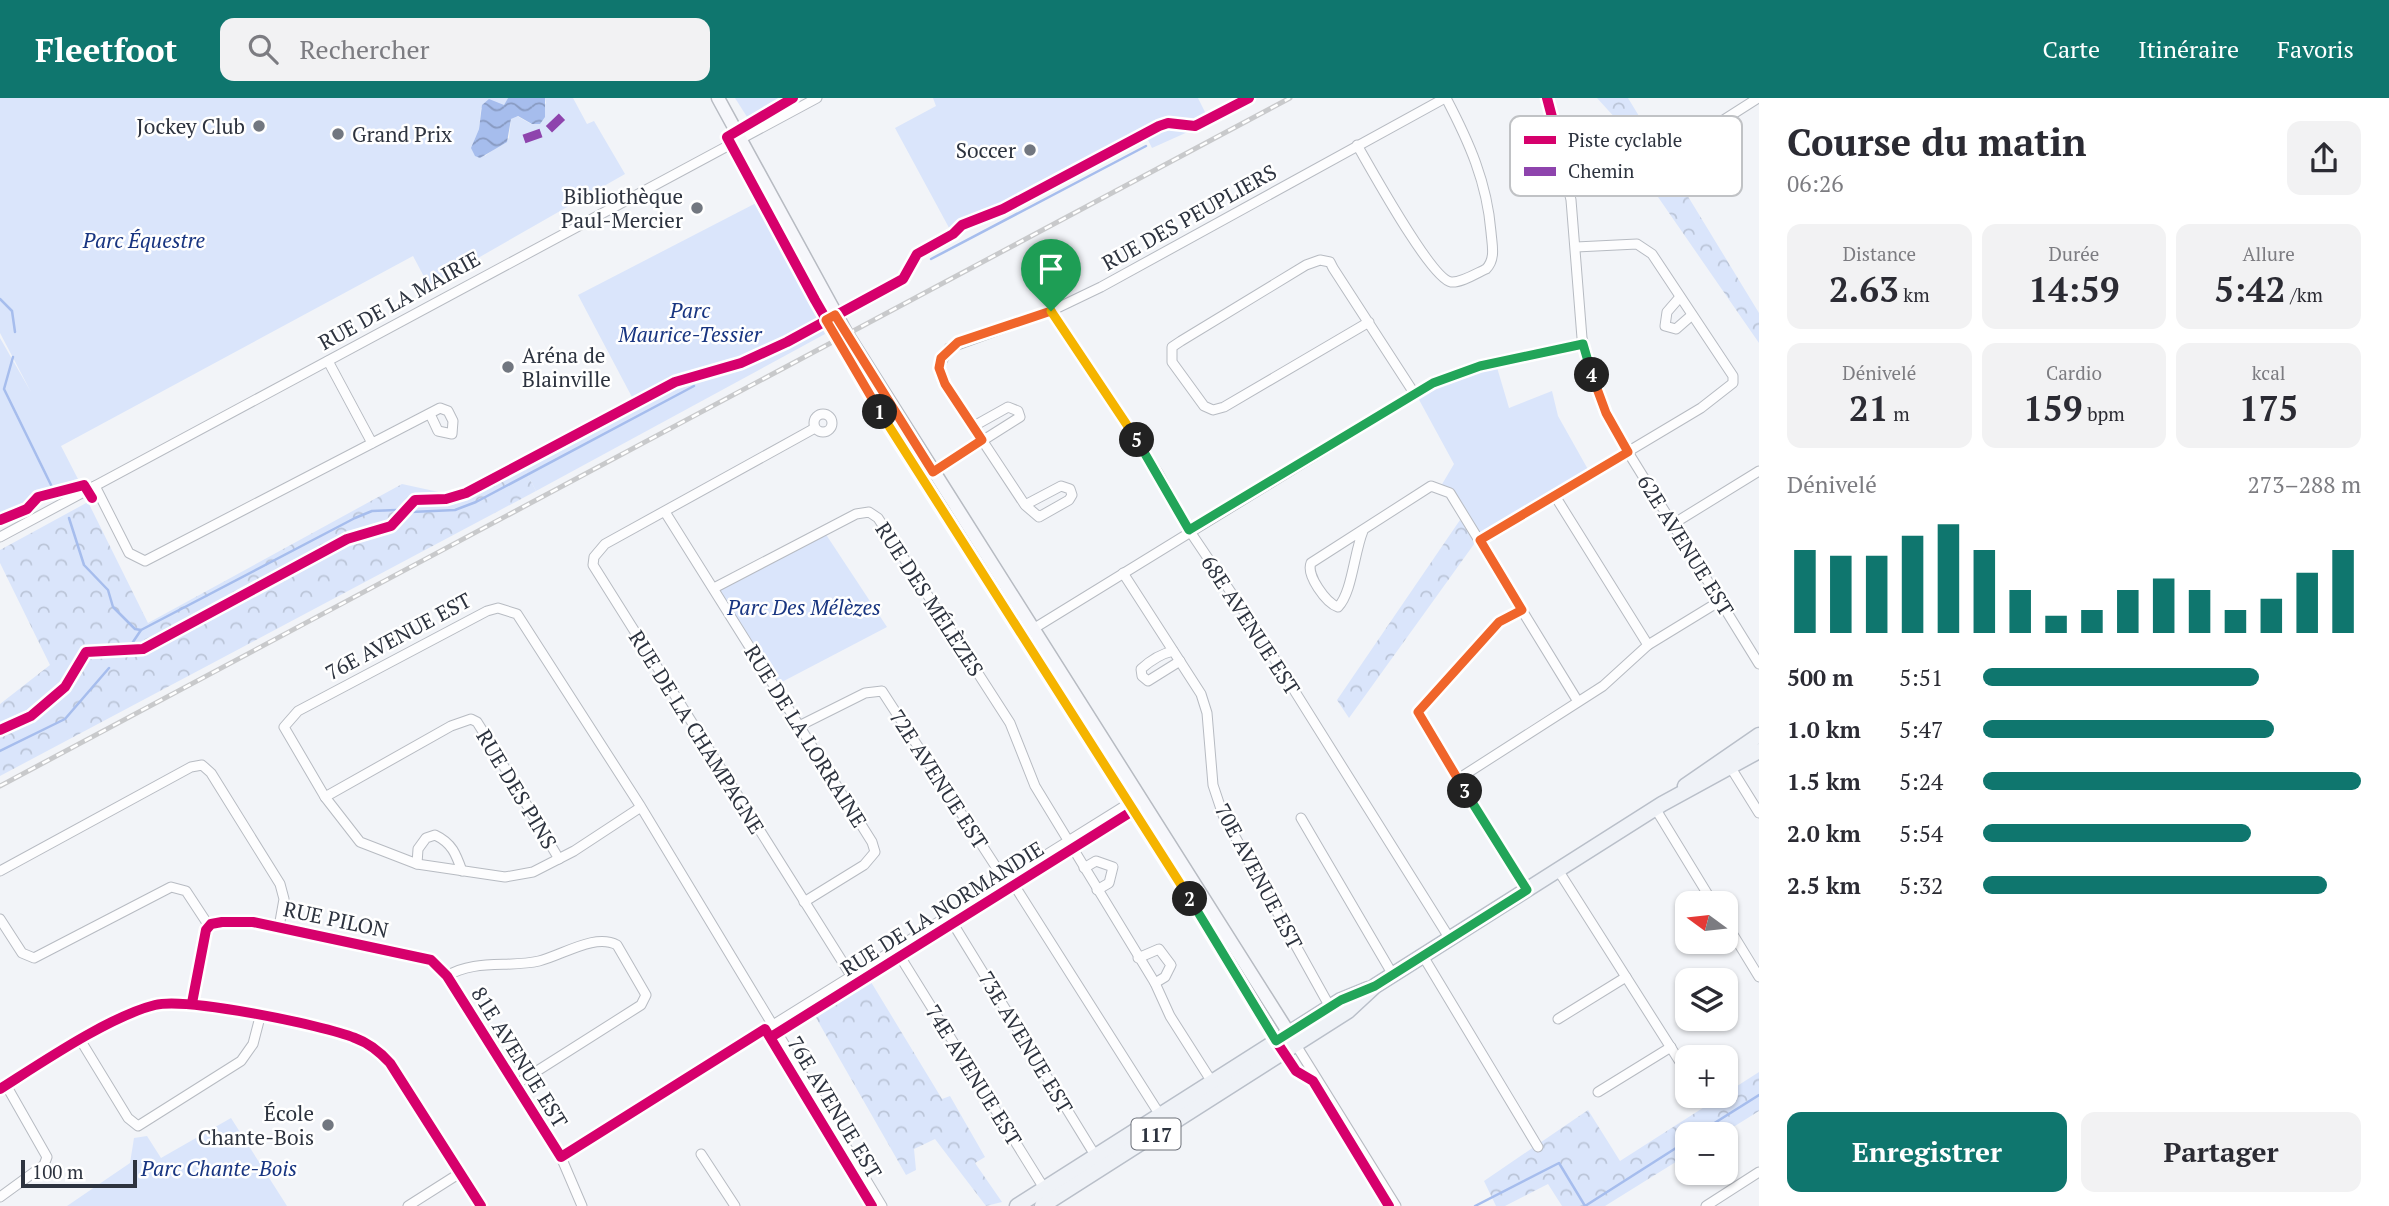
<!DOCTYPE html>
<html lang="fr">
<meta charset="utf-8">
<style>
:root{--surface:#fff;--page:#f2f2f3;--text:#2b2b33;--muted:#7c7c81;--accent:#0f766e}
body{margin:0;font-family:"PT Serif",serif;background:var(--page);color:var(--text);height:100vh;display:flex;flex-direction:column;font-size:26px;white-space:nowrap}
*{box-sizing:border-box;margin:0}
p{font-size:23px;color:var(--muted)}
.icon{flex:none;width:38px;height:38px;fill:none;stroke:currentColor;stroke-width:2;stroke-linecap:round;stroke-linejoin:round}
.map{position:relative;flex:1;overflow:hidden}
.drawer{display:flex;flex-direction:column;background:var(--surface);width:630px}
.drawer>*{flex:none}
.needle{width:46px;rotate:285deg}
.buttons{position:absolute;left:1675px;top:793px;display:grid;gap:14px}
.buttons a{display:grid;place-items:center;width:63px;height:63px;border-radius:14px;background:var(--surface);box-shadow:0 2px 5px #0004;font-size:35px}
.scale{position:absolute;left:21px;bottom:18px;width:116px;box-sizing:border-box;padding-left:7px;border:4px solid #2d333f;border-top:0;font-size:19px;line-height:24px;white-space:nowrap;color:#2d333f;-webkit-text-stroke:5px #fff;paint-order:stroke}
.pin{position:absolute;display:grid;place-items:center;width:60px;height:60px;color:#fff;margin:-72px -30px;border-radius:50% 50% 50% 0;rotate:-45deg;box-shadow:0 0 7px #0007}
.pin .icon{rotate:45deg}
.km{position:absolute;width:35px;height:35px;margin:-18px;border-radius:50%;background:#222;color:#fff;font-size:19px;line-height:35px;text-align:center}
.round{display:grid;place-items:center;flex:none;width:74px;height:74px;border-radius:14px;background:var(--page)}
.headline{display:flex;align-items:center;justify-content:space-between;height:119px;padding:0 28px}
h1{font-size:38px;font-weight:700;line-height:52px}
.metrics{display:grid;grid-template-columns:repeat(3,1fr);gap:10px;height:119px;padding:7px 28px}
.metrics div{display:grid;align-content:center;border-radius:14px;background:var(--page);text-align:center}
.metrics b{font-size:35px;font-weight:700}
.metrics small{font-size:19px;font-weight:400}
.metrics p{font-size:19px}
.chart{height:196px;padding:14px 28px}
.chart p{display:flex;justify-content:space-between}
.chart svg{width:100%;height:126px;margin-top:7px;stroke:var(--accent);stroke-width:6}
.action{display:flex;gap:14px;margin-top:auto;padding:14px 28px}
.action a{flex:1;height:80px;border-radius:14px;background:var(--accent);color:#fff;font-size:28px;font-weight:700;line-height:80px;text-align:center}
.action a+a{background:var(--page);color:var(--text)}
ul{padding:0 28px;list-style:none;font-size:23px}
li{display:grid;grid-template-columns:112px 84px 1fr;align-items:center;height:52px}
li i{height:18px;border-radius:9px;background:var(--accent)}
header{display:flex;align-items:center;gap:42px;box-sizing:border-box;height:98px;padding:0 35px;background:var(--accent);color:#fff}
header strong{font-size:33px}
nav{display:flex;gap:38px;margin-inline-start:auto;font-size:24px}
.search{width:490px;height:63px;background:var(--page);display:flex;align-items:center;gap:18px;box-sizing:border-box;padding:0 24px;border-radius:14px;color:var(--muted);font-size:26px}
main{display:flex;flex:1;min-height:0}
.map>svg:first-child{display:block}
</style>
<header>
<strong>Fleetfoot</strong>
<div class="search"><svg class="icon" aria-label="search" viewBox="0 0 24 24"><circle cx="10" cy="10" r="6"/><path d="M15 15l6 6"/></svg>Rechercher</div>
<nav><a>Carte</a><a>Itinéraire</a><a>Favoris</a></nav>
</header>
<main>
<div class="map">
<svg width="1759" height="1108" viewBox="0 0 1759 1108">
<defs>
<pattern id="forest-crowns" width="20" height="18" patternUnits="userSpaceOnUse" patternTransform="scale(1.75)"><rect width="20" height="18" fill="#dae5fb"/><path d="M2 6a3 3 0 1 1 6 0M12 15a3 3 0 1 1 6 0" fill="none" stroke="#bbc5d8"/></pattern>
<pattern id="water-waves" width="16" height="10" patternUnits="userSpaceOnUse" patternTransform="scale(1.75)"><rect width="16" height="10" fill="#a6bded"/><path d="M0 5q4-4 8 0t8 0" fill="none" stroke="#889ac1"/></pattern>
</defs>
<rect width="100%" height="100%" fill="#f2f4f8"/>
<g fill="url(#forest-crowns)">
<path d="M1597,0H1628L1759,215V245L1658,99L1648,56Z"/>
<path d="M520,362L536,393L0,678V606L50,567L0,465V452L88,404L148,525L402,386L448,396Z"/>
<path d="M1460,422L1477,442L1349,620L1337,602Z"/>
<path d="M871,884L942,1001L950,998L985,1059L975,1065L1002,1104L986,1108L935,1041L914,1051L916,1072L906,1077L815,918Z"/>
<path d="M1759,974V1013L1722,1036H1687V1057L1605,1108H1562L1548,1086L1505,1108H1496L1484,1083L1588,1012L1620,1063Z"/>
</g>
<g fill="#dae5fb">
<path d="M0,0H508L504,7L481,10L479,31L474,43L485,58L509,40L511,21L517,18L531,26L546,5L545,0H573L587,26L594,23L625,76L429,188L413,158L61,348L79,383L0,425V240L31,294L0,235Z"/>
<path d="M735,0H790L749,22Z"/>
<path d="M933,0H1198L1210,24L1152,50L1147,40H1144L954,139L895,30L936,8Z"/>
<path d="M758,104L825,236L536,393L520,362L633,301L578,197Z"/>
<path d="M1496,266L1509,310L1552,293L1558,318L1590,375L1480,441L1441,388L1454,366L1417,298L1455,278Z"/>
<path d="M825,435L887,529L778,586L718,491Z"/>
<path d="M231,1020L287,1108H67L130,1065L134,1040L147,1038L161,1060Z"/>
</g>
<path fill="url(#water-waves)" d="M508,0H545V19L540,26H532L518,18L511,21L507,44L480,60L475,58L471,50L479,31L482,7L489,1L504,7Z"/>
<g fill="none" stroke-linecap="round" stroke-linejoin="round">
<g stroke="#a6bded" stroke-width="2.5">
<path d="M931,161L1146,48"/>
<path d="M0,201L12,213L15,234"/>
<path d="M13,259L4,291L53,391"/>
<path d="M411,414L455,412L476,404L694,288"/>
<path d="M69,420L84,467L108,492L113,509L135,531L141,532"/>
<path d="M133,544L141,532L355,420L372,413L396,412"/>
<path d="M0,653L65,621L109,570"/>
<path d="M1697,1036L1759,997"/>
<path d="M1475,1108L1559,1065L1585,1108L1687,1043"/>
</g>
<g stroke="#b7bbc2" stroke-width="11">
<g id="street">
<path d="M1547,0L1571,102L1582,240L1601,303L1623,346L1759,566"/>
<circle cx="1701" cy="36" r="12"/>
<path d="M1711,30L1758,0"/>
<path d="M1357,47C1370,69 1431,181 1451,184C1461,185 1477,175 1486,171C1496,161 1492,147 1491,134C1487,84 1469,44 1446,0"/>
<path d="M1566,72L1643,61"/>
<path d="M1680,199L1667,214L1665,228L1676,231L1692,217"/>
<path d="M1051,213L1158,375L1189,432L1257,533L1450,841"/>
<path d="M1369,224L1224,309L1213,312L1204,308L1172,264V249L1181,243L1306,167L1320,162L1330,164L1333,170L1414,295"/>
<path d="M328,263L372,345"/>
<circle cx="823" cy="325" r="9"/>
<path d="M815,330L605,446L594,459L593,467L852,879"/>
<path d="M933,374L1020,319L1018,313L1008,309L974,328"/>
<path d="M95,388L129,455L145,463L440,310L448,313L453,323L452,336L438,333L430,316"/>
<path d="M1555,398L1648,547"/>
<path d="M1025,407L1061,388L1070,391L1072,397L1069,402L1039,419L1025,407L945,286L939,269L949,250L1051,213L1101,189L1445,0"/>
<path d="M665,414L872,744L875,754L864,767L804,804"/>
<path d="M1673,426L1759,373"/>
<path d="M1363,433C1354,455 1352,495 1338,509C1326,505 1306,477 1311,465L1431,388L1450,395L1577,602"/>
<path d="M0,439L817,0"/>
<path d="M1480,442L1701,310L1733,285V278L1652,156L1637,146L1576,149"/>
<path d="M1123,475L1201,596L1207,615L1213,687L1223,717L1330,909"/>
<path d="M714,490L856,416L869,414L878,420L1010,625L1035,688L1155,885L1170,918L1212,984"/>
<path d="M1522,512L1499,524L1418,614L1527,792"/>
<path d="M1033,531L1433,285L1480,268L1583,246"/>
<path d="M1173,553C1160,556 1151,562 1141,571L1142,578L1148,583L1180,563"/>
<path d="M801,627L865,595L882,593L1000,775L1016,790L1160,1017"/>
<path d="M1731,670L1759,715"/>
<path d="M1458,681L1603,588L1648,547L1720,503"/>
<path d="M325,699L451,628L471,621L477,624L487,640L559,761"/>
<path d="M641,709L574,753L533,774L505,779L417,766L360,744L325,699L284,629L298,613L487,513L498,510L517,516L641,709L882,1108"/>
<path d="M1655,710L1713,805"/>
<path d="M1301,720L1393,877"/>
<path d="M417,766L418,751L426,740L435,737C452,745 456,756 462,773"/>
<path d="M1084,770L1096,763L1113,769L1109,785L1097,792"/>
<path d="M1558,772L1687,975"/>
<path d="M0,773L191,669L202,667L211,675L280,786L284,801L279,829"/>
<path d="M949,819L1098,1062"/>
<path d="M0,821L22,855L34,860L171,789L186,793L209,828"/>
<path d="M1726,825L1759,879"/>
<path d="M209,828L229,823L253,824L435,864L447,878L561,1059L582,1108"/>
<path d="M896,852L1047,1095"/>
<path d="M1423,858L1538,1049"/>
<path d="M1138,860L1159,851L1171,867L1165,879L1155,885"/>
<path d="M447,878C474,861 509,870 539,863C563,857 595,835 617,847L646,897L641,907L515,987"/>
<path d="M192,905L204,838L209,828"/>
<path d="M1558,921L1626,879"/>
<path d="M81,943L128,1020L138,1028L241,963L253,946L260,919"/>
<path d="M1296,947L1396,1108"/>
<path d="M0,991C41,965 110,918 155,907C186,899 323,927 355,940C369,945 380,954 390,965L481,1108"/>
<path d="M1598,994L1671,949"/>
<path d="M701,1056L735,1108"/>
<path d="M561,1059L1139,699"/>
<path d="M0,1099L44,1067L47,1059L6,987"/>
<path d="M408,1108L460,1075"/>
<path d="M1706,1108L1759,1074"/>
</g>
</g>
<g stroke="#b7bbc2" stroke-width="15">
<path id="secondary" d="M718,0L847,236L1294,943"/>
</g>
<g stroke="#b9bfc9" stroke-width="17">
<g id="primary">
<path d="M1685,688L1759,637"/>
<path d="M1017,1108L1341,902L1368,891"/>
<path d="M1042,1108L1348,913L1375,888L1662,706L1759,653"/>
</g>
</g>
<use href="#street" stroke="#fdfdfe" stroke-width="9"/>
<use href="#secondary" stroke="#f6f7fb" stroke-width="12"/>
<use href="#primary" stroke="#eff2f7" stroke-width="14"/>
<g stroke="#c8c9cb" stroke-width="5">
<path id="rail" d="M0,688L1290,0"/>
</g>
<use href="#rail" stroke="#fff" stroke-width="2.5" stroke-dasharray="8" stroke-linecap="butt"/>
<path stroke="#8e44ad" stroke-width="9" stroke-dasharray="18 9" stroke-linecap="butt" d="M524,41L547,33L567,14"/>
<g stroke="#fff" stroke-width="15">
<g id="cycleway">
<path d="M793,0L727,39L815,202L879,313L1193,806L1272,937L1296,973L1313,983L1389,1108"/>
<path d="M1547,0L1566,72L1673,55L1691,44"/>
<path d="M0,422L27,411L38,399L84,387L92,400"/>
<path d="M0,632L31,618L65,589L86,554L143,551L347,441L391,428L415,402L446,401L466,395L675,284L741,265L787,244L903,181L917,156L953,136L962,127L1003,111L1159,28L1168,25L1195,28L1249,0"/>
<path d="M192,905L206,832L211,826L222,824H253L431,862L447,878L561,1059L765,931L872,1108"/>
<path d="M771,939L1134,712"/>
<path d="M0,991C41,965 110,918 155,907C186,899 323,927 355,940C369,945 380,954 390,965L481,1108"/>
</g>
</g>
<use href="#cycleway" stroke="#d6006c" stroke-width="10"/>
</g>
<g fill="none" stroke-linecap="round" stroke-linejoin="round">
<g stroke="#fff" stroke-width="14">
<path id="split-1" d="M880,314L826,222L835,217L933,374L982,342L945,286L939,270L941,260L958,244L1051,213"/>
</g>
<g stroke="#fff" stroke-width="14">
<path id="split-2" d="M880,314L1190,801"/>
</g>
<g stroke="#fff" stroke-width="14">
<path id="split-3" d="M1190,801L1276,943L1341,902L1375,888L1527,792L1465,693"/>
</g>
<g stroke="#fff" stroke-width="14">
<path id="split-4" d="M1465,693L1418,614L1499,524L1522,512L1480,442L1628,354L1606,315L1592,277"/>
</g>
<g stroke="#fff" stroke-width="14">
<path id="split-5" d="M1137,342L1189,432L1433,285L1480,268L1583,246L1592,277"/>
</g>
<g stroke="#fff" stroke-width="14">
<path id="split-6" d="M1051,213L1137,342"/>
</g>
<use href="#split-1" stroke="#f0652b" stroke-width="9"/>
<use href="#split-2" stroke="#f5b400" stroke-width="9"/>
<use href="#split-3" stroke="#22a559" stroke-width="9"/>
<use href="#split-4" stroke="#f0652b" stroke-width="9"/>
<use href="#split-5" stroke="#22a559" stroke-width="9"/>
<use href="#split-6" stroke="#f5b400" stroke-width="9"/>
</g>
<g fill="#727780" stroke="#fff" stroke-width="2.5">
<circle cx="259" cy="28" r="7"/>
<circle cx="338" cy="36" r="7"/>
<circle cx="1030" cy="52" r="7"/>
<circle cx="697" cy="110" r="7"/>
<circle cx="508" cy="269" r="7"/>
<circle cx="328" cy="1027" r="7"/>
</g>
<g text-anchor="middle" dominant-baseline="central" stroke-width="5" stroke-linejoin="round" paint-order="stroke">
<rect fill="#fff" stroke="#6c7079" stroke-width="2" x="1131.5" y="1020.5" width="49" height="31" rx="5"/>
<g font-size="19" font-weight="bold" fill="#2d333f">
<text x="1156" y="1036">117</text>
</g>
<g font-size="21" fill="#2d333f" stroke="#fff" text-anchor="end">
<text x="245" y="28">Jockey Club</text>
<text x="352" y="36" text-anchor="start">Grand Prix</text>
<text x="1016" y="52">Soccer</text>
<text x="683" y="98">Bibliothèque<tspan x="683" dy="24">Paul-Mercier</tspan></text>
<text x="522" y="257" text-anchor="start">Aréna de<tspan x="522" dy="24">Blainville</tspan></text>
<text x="314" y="1015">École<tspan x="314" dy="24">Chante-Bois</tspan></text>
</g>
<g font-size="21" fill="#2d333f" stroke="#fff">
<text transform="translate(1189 119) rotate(-29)">RUE DES PEUPLIERS</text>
<text transform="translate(399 202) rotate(-29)">RUE DE LA MAIRIE</text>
<text transform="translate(1686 447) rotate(58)">62E AVENUE EST</text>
<text transform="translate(930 501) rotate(57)">RUE DES MÉLÈZES</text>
<text transform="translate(1251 527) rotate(57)">68E AVENUE EST</text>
<text transform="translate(398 538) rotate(-28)">76E AVENUE EST</text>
<text transform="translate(697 634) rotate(58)">RUE DE LA CHAMPAGNE</text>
<text transform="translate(806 638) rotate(58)">RUE DE LA LORRAINE</text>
<text transform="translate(939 681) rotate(57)">72E AVENUE EST</text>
<text transform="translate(517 691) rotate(59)">RUE DES PINS</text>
<text transform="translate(1259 778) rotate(62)">70E AVENUE EST</text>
<text transform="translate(942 810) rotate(-32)">RUE DE LA NORMANDIE</text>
<text transform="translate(336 821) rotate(12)">RUE PILON</text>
<text transform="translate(1026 944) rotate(59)">73E AVENUE EST</text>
<text transform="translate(520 959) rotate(58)">81E AVENUE EST</text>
<text transform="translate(974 977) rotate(58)">74E AVENUE EST</text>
<text transform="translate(835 1009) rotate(59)">76E AVENUE EST</text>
</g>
<g font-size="21" font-style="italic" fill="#183581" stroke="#fff">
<text x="144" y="142">Parc Équestre</text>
<text x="690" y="212">Parc<tspan x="690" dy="24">Maurice-Tessier</tspan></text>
<text x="804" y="509">Parc Des Mélèzes</text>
<text x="219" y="1070">Parc Chante-Bois</text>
</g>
</g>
<rect x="1510" y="18" width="232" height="80" rx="10" fill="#fff" stroke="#c0c2c5" stroke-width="2"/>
<rect x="1524" y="38" width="32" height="8" fill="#d6006c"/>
<rect x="1524" y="69" width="32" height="9" fill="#8e44ad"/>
<g font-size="19" fill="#2d333f">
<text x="1568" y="49">Piste cyclable</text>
<text x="1568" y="80">Chemin</text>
</g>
</svg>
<div class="buttons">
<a><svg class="needle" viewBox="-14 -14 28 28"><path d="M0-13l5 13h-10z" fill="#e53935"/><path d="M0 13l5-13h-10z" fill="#7c7c81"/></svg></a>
<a><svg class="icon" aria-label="layers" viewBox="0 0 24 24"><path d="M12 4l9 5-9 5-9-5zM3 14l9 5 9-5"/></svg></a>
<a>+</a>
<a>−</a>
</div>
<div class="scale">100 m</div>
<div class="pin" style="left:1051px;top:213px;background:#1e9e55"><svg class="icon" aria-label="arrive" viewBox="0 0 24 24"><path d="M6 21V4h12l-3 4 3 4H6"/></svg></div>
<b class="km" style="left:880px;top:314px">1</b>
<b class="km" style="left:1190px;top:801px">2</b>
<b class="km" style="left:1465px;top:693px">3</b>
<b class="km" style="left:1592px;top:277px">4</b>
<b class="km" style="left:1137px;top:342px">5</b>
</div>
<section class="drawer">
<div class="headline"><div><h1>Course du matin</h1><p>06:26</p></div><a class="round"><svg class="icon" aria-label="share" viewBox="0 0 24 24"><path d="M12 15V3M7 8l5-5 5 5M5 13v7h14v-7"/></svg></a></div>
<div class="metrics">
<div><p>Distance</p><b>2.63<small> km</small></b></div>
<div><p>Durée</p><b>14:59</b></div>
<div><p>Allure</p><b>5:42<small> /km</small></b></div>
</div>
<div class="metrics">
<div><p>Dénivelé</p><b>21<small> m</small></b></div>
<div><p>Cardio</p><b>159<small> bpm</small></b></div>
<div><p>kcal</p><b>175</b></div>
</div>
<div class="chart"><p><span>Dénivelé</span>273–288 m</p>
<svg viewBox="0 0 160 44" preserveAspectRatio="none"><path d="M5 44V15M15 44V17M25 44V17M35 44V10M45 44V6M55 44V15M65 44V29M75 44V38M85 44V36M95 44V29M105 44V25M115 44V29M125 44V36M135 44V32M145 44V23M155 44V15"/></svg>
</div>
<ul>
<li><b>500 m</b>5:51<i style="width:73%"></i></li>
<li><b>1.0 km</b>5:47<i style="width:77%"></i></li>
<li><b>1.5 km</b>5:24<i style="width:100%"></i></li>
<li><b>2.0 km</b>5:54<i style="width:71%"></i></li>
<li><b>2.5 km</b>5:32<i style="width:91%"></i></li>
</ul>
<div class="action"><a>Enregistrer</a><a>Partager</a></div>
</section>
</main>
